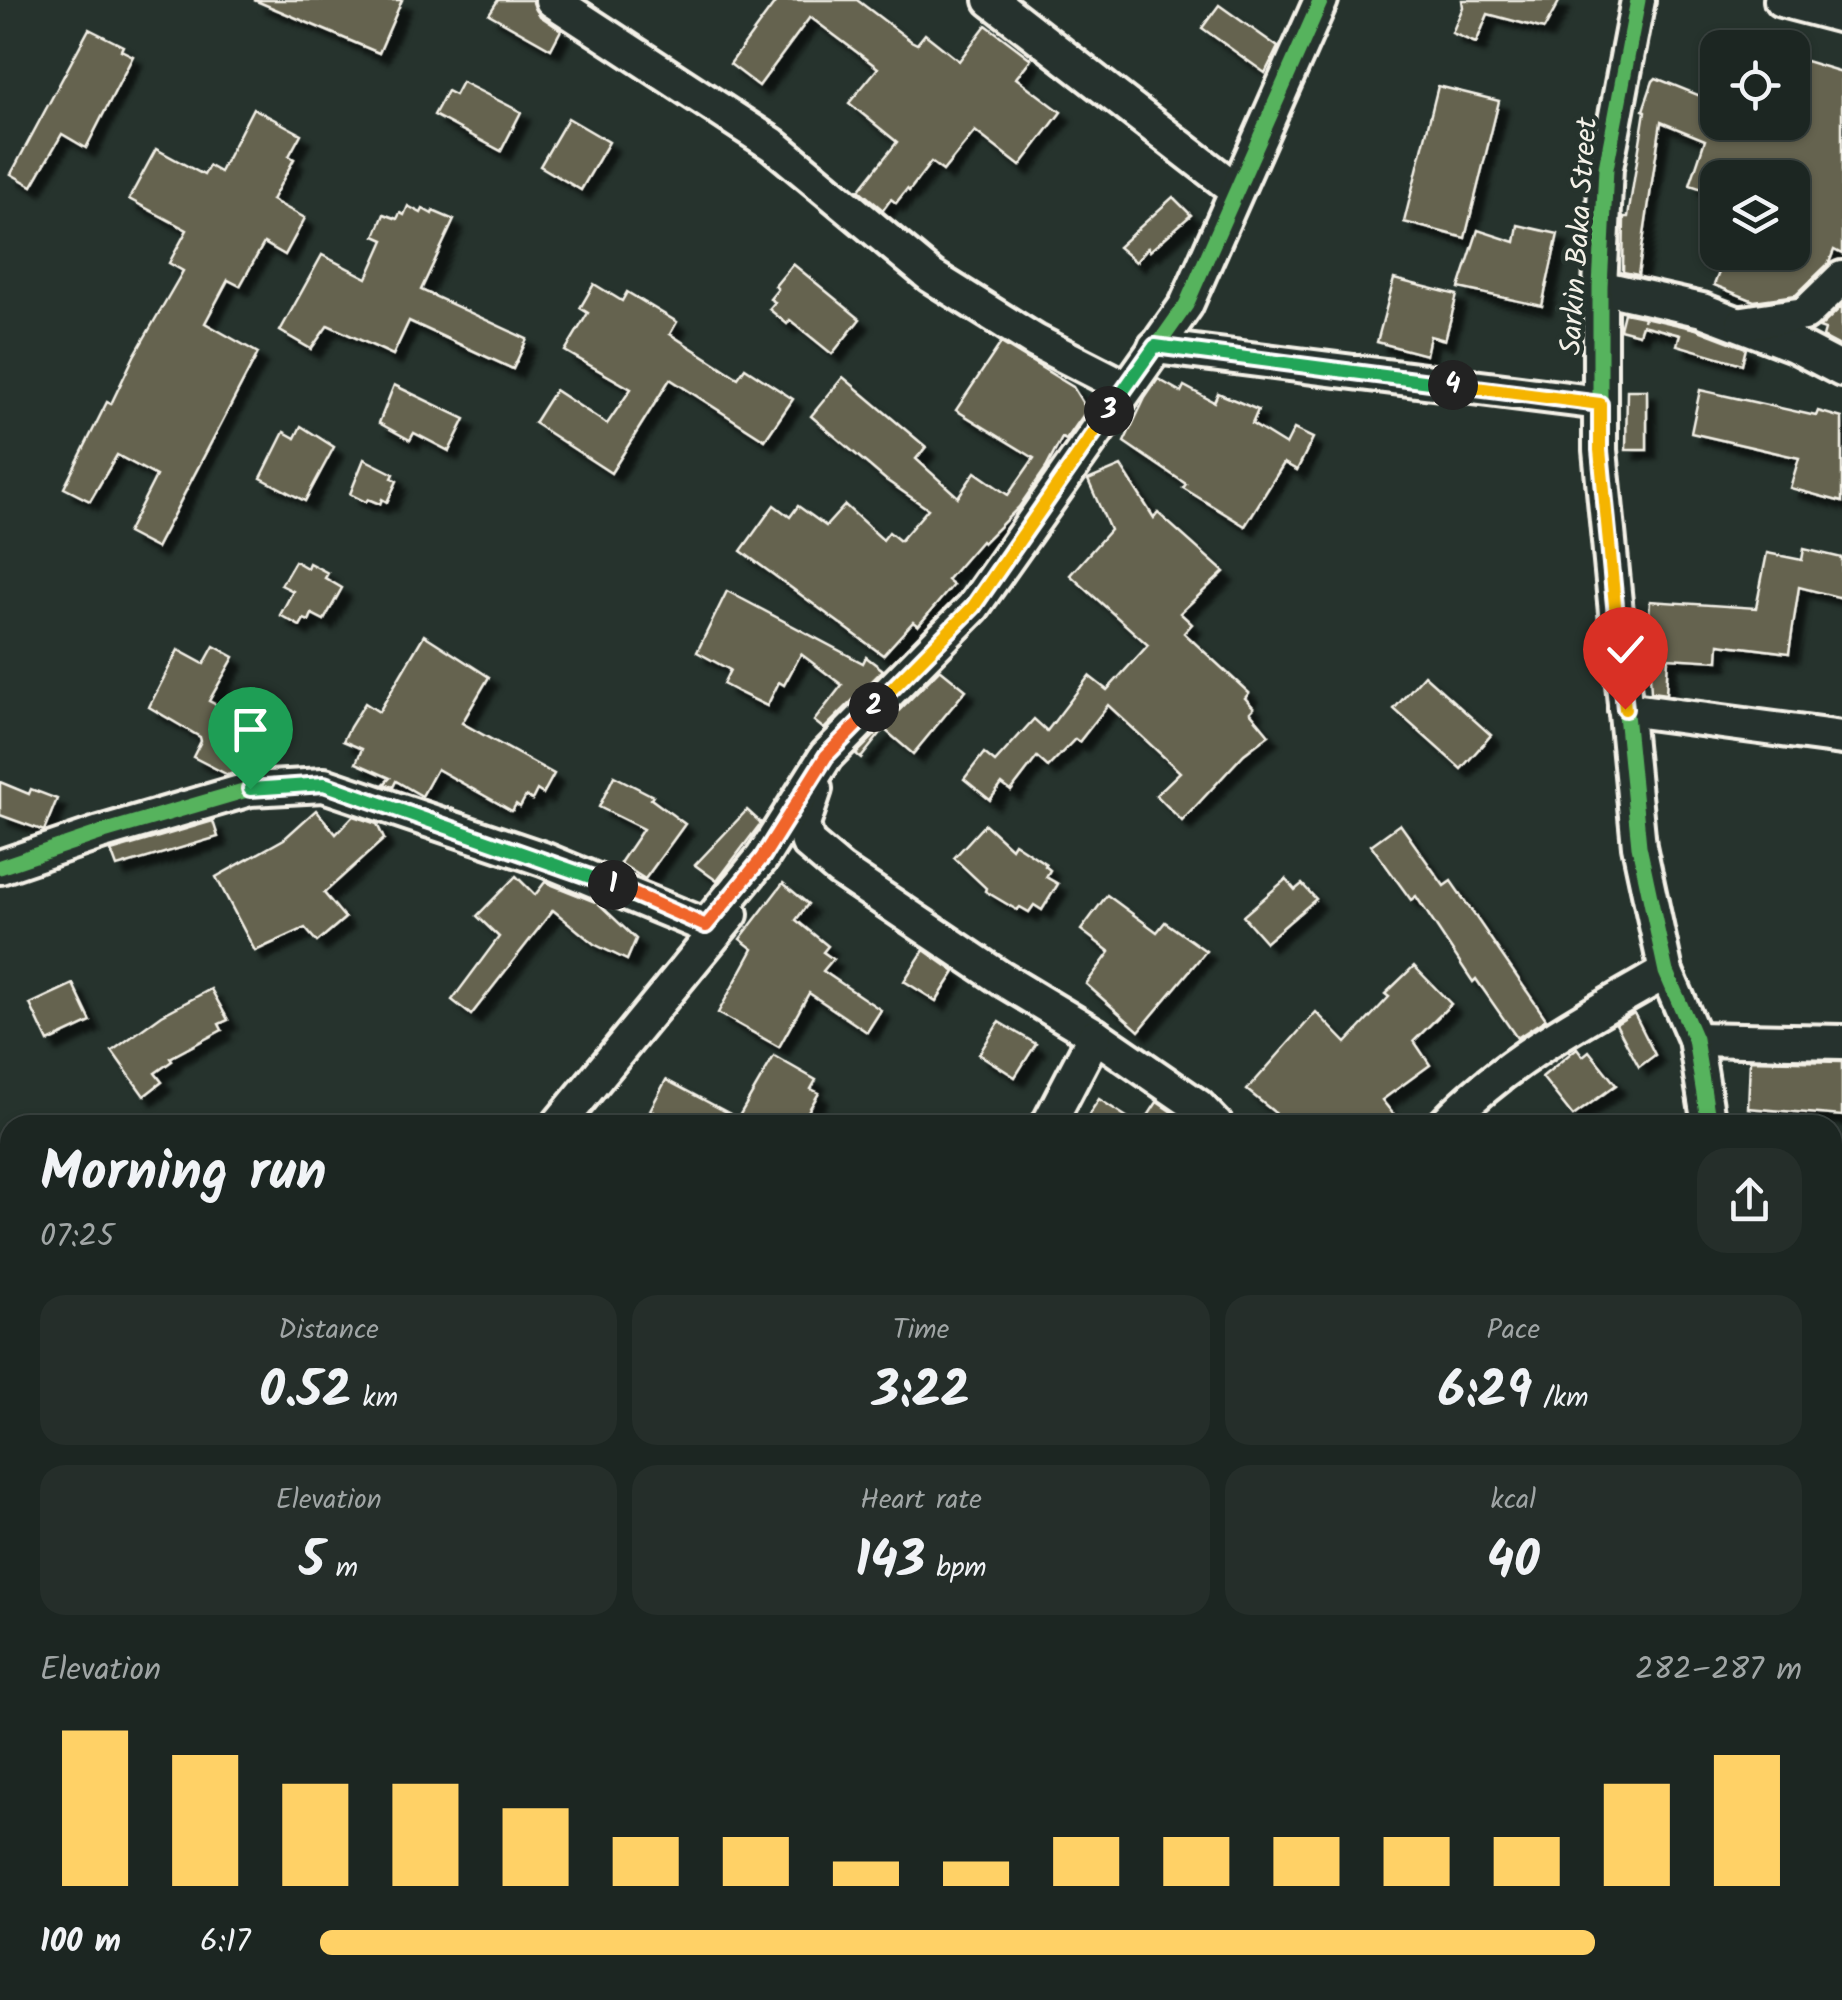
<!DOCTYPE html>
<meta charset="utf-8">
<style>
:root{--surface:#1c2622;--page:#252e2a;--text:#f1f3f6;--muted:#a0a5a5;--line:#3a4340;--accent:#ffd166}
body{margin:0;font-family:Kalam,sans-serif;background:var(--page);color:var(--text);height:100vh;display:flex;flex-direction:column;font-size:38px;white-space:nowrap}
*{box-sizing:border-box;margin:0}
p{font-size:32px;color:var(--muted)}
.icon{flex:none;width:55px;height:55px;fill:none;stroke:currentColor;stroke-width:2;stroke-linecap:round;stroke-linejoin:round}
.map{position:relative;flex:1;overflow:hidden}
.sheet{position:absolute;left:0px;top:1115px;width:1842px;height:885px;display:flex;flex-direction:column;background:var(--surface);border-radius:30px 30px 0 0;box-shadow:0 2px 8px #0004,0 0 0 2px var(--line)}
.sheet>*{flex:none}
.fabs{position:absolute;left:1700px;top:30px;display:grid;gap:20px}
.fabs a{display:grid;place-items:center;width:110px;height:110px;border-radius:20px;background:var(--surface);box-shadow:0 2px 8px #0004,0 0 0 2px var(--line);font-size:50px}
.pin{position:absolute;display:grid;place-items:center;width:85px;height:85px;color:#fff;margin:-102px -42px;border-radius:50% 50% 50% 0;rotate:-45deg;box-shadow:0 0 10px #0007}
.pin .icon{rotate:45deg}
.km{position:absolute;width:50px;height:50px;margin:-25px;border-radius:50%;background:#222;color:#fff;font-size:28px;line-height:50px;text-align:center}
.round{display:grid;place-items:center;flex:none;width:105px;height:105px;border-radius:30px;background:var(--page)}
.overview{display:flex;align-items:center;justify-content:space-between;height:170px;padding:0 40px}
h1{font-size:55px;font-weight:800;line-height:75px}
.metrics{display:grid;grid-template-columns:repeat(3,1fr);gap:15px;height:170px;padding:10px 40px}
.metrics div{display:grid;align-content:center;border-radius:25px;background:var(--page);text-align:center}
.metrics b{font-size:50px;font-weight:800}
.metrics small{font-size:28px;font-weight:400}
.metrics p{font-size:28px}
.chart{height:280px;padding:20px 40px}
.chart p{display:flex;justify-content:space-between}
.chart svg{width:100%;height:180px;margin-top:10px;stroke:var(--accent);stroke-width:6}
ul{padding:0 40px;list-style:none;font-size:32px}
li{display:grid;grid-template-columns:160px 120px 1fr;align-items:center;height:75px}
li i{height:25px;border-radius:12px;background:var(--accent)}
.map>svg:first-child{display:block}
</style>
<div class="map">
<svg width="1842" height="2000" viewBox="0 0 1842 2000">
<defs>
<filter id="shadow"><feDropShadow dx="9" dy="9" stdDeviation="2.5" flood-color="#0009"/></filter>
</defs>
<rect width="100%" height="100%" fill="#26332d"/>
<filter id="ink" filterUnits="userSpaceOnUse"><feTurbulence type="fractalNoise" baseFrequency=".01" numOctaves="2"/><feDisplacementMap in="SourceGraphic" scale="20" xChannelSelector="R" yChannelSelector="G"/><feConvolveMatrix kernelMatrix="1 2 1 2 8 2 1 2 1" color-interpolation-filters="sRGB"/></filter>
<g filter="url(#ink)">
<g fill="#65644f" stroke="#f4f1e8" stroke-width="2.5" filter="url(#shadow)">
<path d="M254,0H402L379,53Z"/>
<path d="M498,0H532L540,16L561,30L551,49L489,14Z"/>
<path d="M777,0H857L911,41L917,44L925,34L959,61L986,25L1031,59L1016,78L1061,112L1020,166L975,131L943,171L931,162L909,191L907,189L896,203L891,199L883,210L859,190L897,142L849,103L878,68L810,17L759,86L730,64Z"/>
<path d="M1462,0H1560L1544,29L1488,14L1476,43L1452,33L1463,7Z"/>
<path d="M1219,5L1278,47L1265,73L1202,28Z"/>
<path d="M89,29L123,46L121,50L133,56L86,148L62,134L32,186L11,174Z"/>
<path d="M1792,57L1842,72V254L1834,250L1829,263L1796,295L1754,301L1714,285L1727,252H1792V178H1718V194L1690,185L1705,140L1661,122L1638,275L1623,272L1624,217H1628L1645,111L1643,110L1653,81L1656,78L1718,103V122H1792Z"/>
<path d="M462,82L521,112L501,151L434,115L447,91L455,95Z"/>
<path d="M1438,86L1499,101L1465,238L1404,222Z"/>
<path d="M253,108L301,134L289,156L294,159L272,200L305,218L285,255L264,243L240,286L228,280L205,323L258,353L156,548L127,533L156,476L117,455L90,501L64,488L107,402L111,404L134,356L183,271L169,263L187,230L129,199L156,149L204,175L209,166L220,172Z"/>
<path d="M568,118L609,142L581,190L540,166Z"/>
<path d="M1173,197L1191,215L1150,251L1148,247L1136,262L1118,247Z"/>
<path d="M408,206L421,213L423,209L432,214L433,211L454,220L421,290L527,339L513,369L409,321L393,355L328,325L311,349L280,331L322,255L367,278L384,240L375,236L384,214L397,219L400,213L404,215Z"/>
<path d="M1518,225L1558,234L1542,306L1459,288L1478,230L1515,242Z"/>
<path d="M793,264L860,319L832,354L790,320L787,324L769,309L775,302L770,299L778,289L775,286Z"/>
<path d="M1394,279L1457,295L1445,340L1430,336L1426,355L1377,342Z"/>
<path d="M594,284L622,301L627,292L677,322L670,334L738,378L745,368L793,399L765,440L670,379L611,473L534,423L555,390L607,424L631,389L565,351L588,313L580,308Z"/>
<path d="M1842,306V347L1823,337L1825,330L1819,328Z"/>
<path d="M1624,313L1644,317L1643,321L1644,317L1696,329L1746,348L1742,364L1677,345L1680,335L1642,325L1639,334L1620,329Z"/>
<path d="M1001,343L1073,387L1087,410L1066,440L1062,438L1046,468L1019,507L983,543L981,541L947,580L953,585L918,626L913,622L883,655L741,551L774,505L790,517L798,506L826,526L845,505L883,540L889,532L900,541L928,509L886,480L811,416L843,377L926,447L916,459L958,497L975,472L1008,495L1034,458L956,410Z"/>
<path d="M1158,379L1181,392L1184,386L1214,402L1218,393L1258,410L1252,424L1286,445L1294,429L1313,438L1297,470L1284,463L1245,526L1183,488L1186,484L1124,442L1145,398Z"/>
<path d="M394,385L465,419L449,451L414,433L410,440L379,423Z"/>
<path d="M1627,390H1647V450H1626Z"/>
<path d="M1700,390L1816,416L1818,411L1842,418V502L1790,488L1799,458L1691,433Z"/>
<path d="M301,426L334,447L305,501L261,478L284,432L295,438Z"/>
<path d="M364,459L394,474L392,478L397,481L387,502L382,499L380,504L368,499L366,502L350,494Z"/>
<path d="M1121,466L1154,518L1158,513L1224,572L1180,613L1192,624L1184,633L1249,693L1245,698L1254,708L1250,712L1269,735L1244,754L1182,821L1156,795L1180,772L1108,705L1079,742L1075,739L1048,767L1037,757L1011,791L1002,784L990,800L964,779L984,753L995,762L1034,719L1047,731L1089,676L1107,690L1148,645L1070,575L1110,530L1088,480Z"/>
<path d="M1804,549L1842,558V598L1799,587L1789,653L1719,644L1718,661L1668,658L1666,694L1651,692L1649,659H1646L1650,601L1756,608L1767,553L1802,560Z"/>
<path d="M295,561L307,568L309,563L328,573L325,578L342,588L324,620L312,614L309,621L304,619L300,626L280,615L293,591L281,585Z"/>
<path d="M727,591L863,663L866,657L883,670L824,729L814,721L842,685L801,654L784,685L779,682L767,706L738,692L723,684L730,670L697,652Z"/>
<path d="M424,635L489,677L462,723L554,774L543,794L537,790L532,800L526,796L520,807L516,804L512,811L437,769L422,796L396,781L393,787L384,784L390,778L356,763L362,749L343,741L350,727L365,703L379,712Z"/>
<path d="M214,646L234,657L209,701L265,730L239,771L228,775L193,757L201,741L200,737L149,707L178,650L204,664Z"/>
<path d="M940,669L966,690L913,754L884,729L861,758L856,754Z"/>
<path d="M1424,675L1491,735L1461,769L1394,709Z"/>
<path d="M614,776L653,796L651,799L685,824L645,879L620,863L643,829L599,807Z"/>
<path d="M0,782L29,794L31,789L57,799L44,831L0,815Z"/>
<path d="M316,810L336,834L353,816L377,824L384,839L324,893L345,918L317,942L305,928L255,951L216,877L284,839Z"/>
<path d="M747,810L761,823L717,881L695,865Z"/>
<path d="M213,821L218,837L117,867L111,851Z"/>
<path d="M985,824L1011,848L1014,843L1046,864L1045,866L1050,870L1046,877L1058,884L1042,910L1034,905L1029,912L1020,907L1017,910L985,891L986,888L954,858Z"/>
<path d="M1400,824L1444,886L1451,881L1546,1019L1517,1038L1476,979L1473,982L1416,896L1411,900L1371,845Z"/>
<path d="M516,876L535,895L545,882L598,903L636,939L627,960L594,944L553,910L471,1015L452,1000L499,937L477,916Z"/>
<path d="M1286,879L1295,890L1302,884L1316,899L1266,942L1243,916Z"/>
<path d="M783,883L808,904L796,920L828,946L823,952L833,959L823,971L881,1010L867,1032L809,993L779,1047L718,1013L753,949L740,939Z"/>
<path d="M1107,895L1157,932L1165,922L1206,951L1139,1031L1086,984L1110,952L1081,930Z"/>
<path d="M924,950L955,972L936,1001L904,981Z"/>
<path d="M1414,966L1451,1004L1414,1041L1430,1065L1382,1100L1402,1125H1290L1247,1090L1316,1012L1346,1043L1389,997L1385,994Z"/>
<path d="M73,984L91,1022L48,1042L30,1004Z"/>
<path d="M211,989L228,1020L219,1024L222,1030L170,1058L172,1061L155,1073L162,1082L144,1096L112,1051L162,1015Z"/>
<path d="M1634,1013L1655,1055L1639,1067L1616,1024Z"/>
<path d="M999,1022L1036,1044L1015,1077L979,1054Z"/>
<path d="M1577,1048L1583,1056L1589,1051L1616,1085L1573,1116L1542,1077Z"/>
<path d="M774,1056L816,1080L811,1089L819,1093L800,1125H677L650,1110L666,1080L738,1118Z"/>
<path d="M1750,1060L1842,1062V1116L1748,1108Z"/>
<path d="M1099,1099L1139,1125H1082Z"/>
<path d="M1157,1102L1185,1121L1188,1125H1142Z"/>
</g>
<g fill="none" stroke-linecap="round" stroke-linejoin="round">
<g stroke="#f4f1e8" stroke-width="40">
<g id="minor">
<path d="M552,0L772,144L931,276L1035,341L1125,387"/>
<path d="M991,0L1236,190"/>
<path d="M1638,0L1606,168L1600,287V450L1639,846L1666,972L1695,1039L1709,1125"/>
<path d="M1781,0L1842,16"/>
<path d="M1600,287L1702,310L1794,345L1842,370"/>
<path d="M1743,323L1805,314L1842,278"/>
<path d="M1155,347L1600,403"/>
<path d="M1625,709L1842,738"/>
<path d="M815,789L803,825L808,843L840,870L1002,979L1095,1035L1198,1106L1216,1125"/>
<path d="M0,867L100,833L250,789L324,785L543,859L706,926L762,858L826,756L973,607L1186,305L1321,0"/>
<path d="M1695,1039L1842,1042"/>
<path d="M558,1125L731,914"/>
<path d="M1048,1125L1095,1035"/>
<path d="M1444,1125C1506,1060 1589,1016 1666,972"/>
<path d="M1832,1387L1842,1389"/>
<path d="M0,1632L10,1634"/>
<path d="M424,1990V2000"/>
<path d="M1416,1990L1448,2000"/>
<path d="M1762,2000V1990"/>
</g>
</g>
<use href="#minor" stroke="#26332d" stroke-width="32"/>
<g stroke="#26332d" stroke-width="21">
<g id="cycleway">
<path d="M1638,0L1606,168L1600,287V450L1639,846L1666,972L1695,1039L1709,1125"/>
<path d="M0,867L100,833L250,789L324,785L543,859L706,926L762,858L826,756L973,607L1186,305L1321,0"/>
</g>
</g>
<use href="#cycleway" stroke="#56b35d" stroke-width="15"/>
</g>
</g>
<g fill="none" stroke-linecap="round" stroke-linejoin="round" filter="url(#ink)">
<g stroke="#fff" stroke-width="20">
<path id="split-1" d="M250,789L324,784L613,885"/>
</g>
<g stroke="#fff" stroke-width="20">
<path id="split-2" d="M613,885L706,926L762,858L826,756L874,707"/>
</g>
<g stroke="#fff" stroke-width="20">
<path id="split-3" d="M874,707L973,607L1109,411"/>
</g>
<g stroke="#fff" stroke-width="20">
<path id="split-4" d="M1109,411L1155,346L1453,385"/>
</g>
<g stroke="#fff" stroke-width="20">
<path id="split-5" d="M1453,385L1600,404V450L1625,709"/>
</g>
<use href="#split-1" stroke="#22a559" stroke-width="12"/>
<use href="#split-2" stroke="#f0652b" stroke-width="12"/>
<use href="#split-3" stroke="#f5b400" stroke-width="12"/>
<use href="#split-4" stroke="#22a559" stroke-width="12"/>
<use href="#split-5" stroke="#f5b400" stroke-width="12"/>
</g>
<g text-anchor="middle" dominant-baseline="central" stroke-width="9" stroke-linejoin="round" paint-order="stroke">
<g font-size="30" fill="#f4f1e8" stroke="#26332d">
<text transform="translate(1580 236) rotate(-86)">Sarkin Baka Street</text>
</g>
</g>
</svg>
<div class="fabs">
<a><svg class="icon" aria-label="locate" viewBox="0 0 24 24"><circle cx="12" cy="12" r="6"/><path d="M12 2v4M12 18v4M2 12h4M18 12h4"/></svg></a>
<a><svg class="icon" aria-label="layers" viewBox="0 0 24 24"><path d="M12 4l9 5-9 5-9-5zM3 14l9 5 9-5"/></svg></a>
</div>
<div class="pin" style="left:250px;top:789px;background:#1e9e55"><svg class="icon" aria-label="arrive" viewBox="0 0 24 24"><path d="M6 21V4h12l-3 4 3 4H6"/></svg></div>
<div class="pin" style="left:1625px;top:709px;background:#d93025"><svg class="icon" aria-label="check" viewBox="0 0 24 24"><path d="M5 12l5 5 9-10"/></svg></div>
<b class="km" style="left:613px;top:885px">1</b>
<b class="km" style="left:874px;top:707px">2</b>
<b class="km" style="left:1109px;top:411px">3</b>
<b class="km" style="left:1453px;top:385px">4</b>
<section class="sheet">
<div class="overview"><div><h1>Morning run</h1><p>07:25</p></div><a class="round"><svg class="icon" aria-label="share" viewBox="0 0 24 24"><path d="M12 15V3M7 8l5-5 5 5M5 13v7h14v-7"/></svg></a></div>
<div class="metrics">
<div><p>Distance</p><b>0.52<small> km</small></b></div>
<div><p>Time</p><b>3:22</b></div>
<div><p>Pace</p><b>6:29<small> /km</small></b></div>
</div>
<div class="metrics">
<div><p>Elevation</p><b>5<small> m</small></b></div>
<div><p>Heart rate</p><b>143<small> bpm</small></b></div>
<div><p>kcal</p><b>40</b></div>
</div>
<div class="chart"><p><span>Elevation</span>282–287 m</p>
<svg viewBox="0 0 160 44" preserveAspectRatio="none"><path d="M5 44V6M15 44V12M25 44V19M35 44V19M45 44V25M55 44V32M65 44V32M75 44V38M85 44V38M95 44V32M105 44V32M115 44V32M125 44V32M135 44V32M145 44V19M155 44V12"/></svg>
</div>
<ul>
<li><b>100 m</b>6:17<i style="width:86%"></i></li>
</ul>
</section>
</div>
